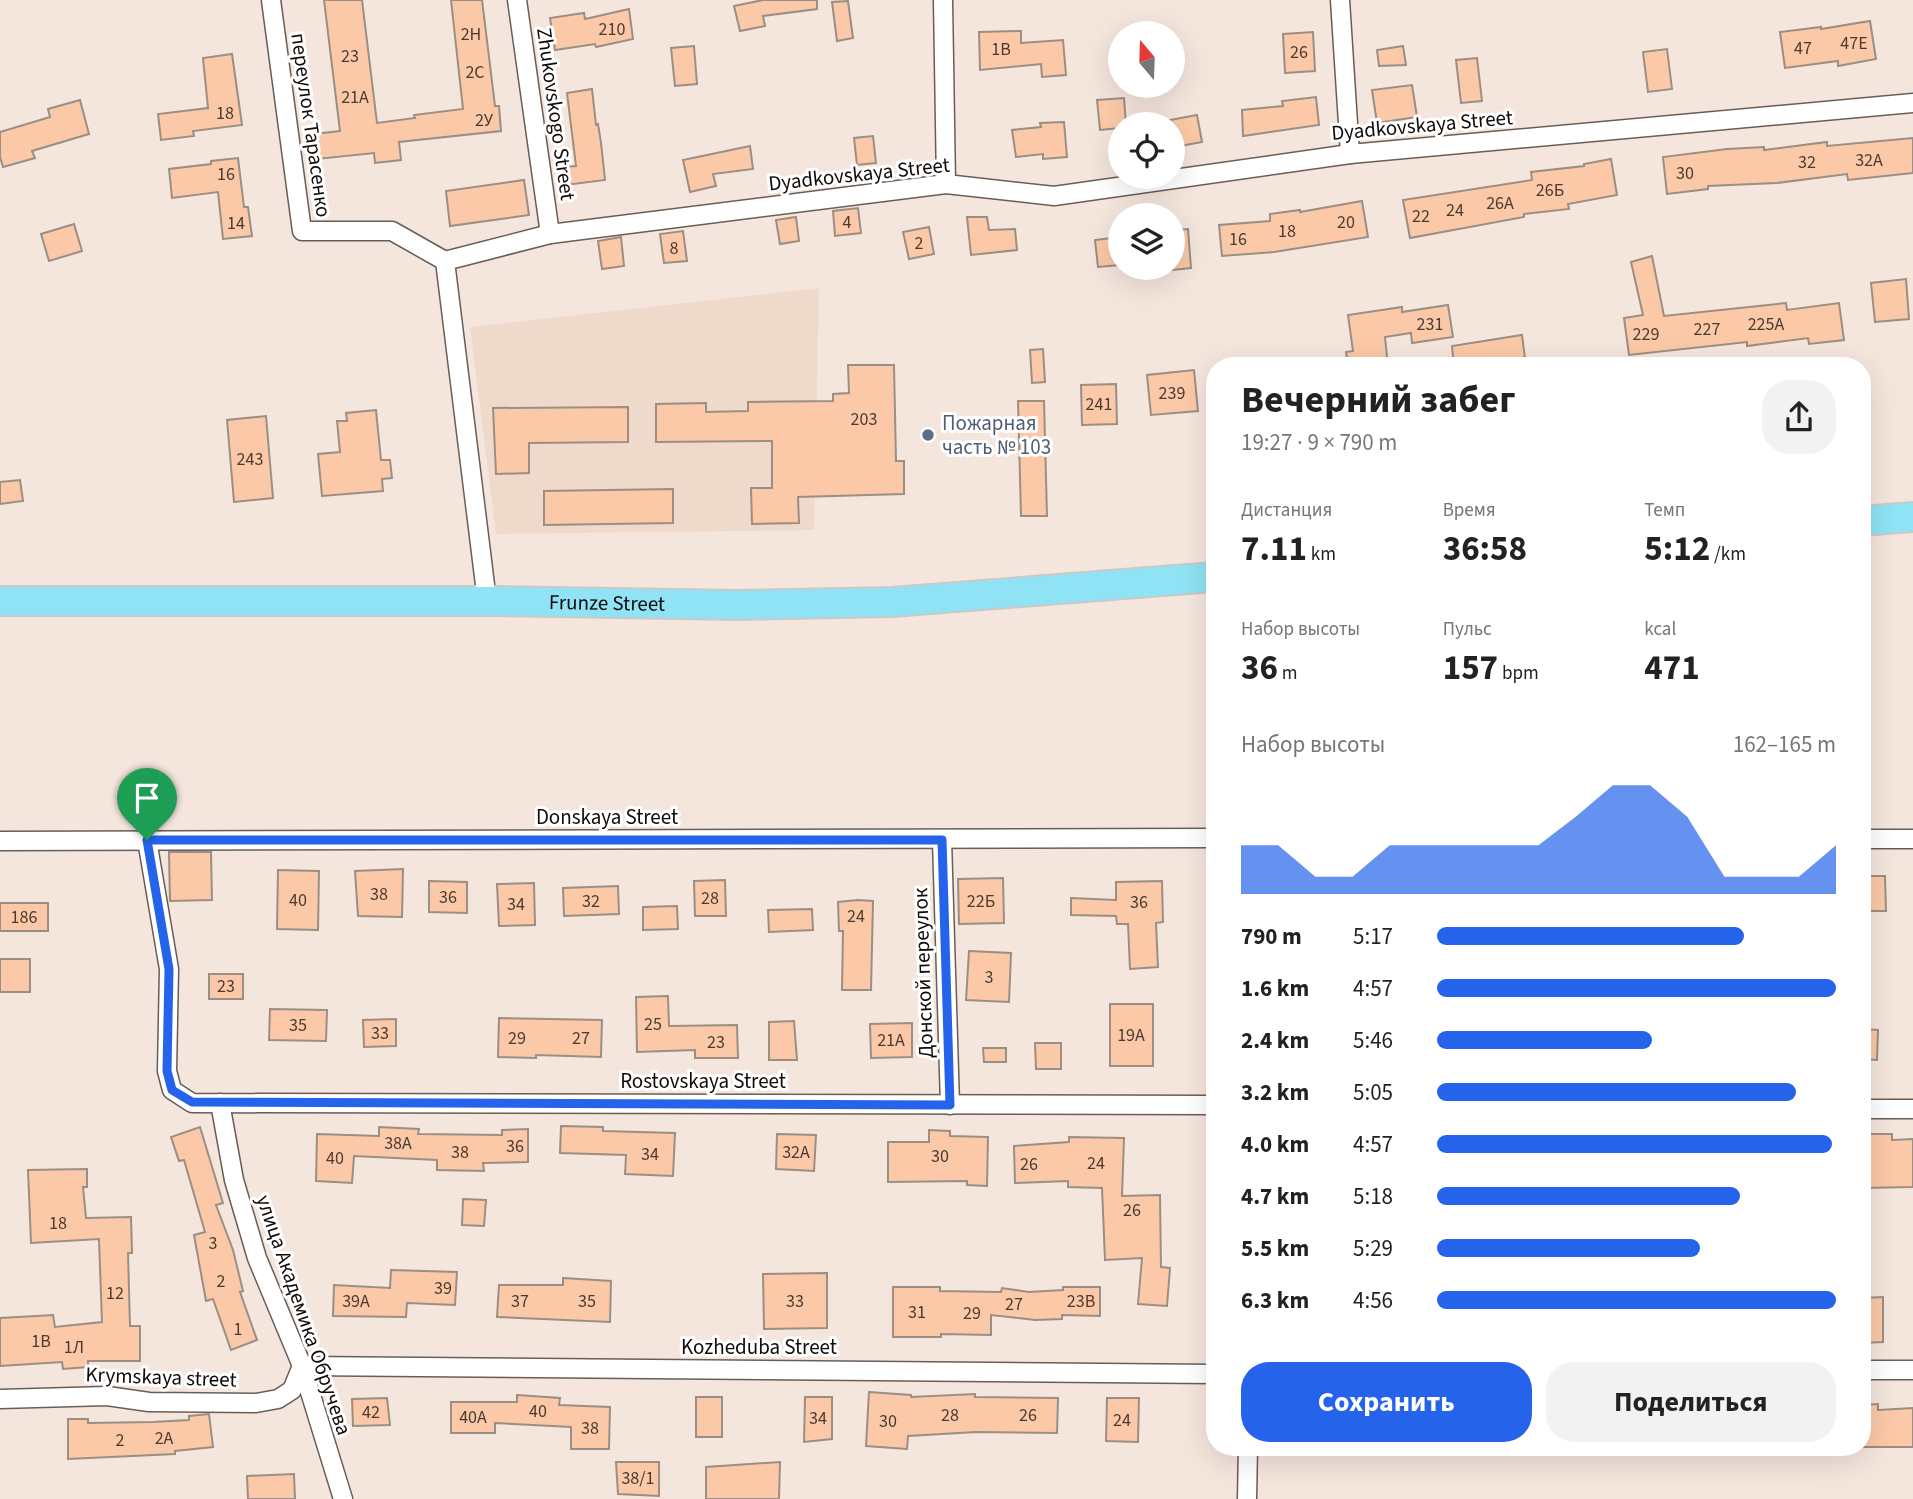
<!DOCTYPE html>
<html lang="ru">
<meta charset="utf-8">
<style>
:root{--surface:#fff;--page:#f2f2f2;--text:#222;--muted:#767676;--accent:#2563eb}
body{margin:0;font-family:"Source Sans 3",sans-serif;background:var(--page);color:var(--text);height:100vh;display:flex;flex-direction:column;font-size:26px;white-space:nowrap}
*{box-sizing:border-box;margin:0}
p{font-size:23px;color:var(--muted)}
.icon{flex:none;width:38px;height:38px;fill:none;stroke:currentColor;stroke-width:2;stroke-linecap:round;stroke-linejoin:round}
.map{position:relative;flex:1;overflow:hidden}
.drawer{position:absolute;left:1206px;top:357px;width:665px;height:1099px;display:flex;flex-direction:column;background:var(--surface);border-radius:28px;box-shadow:0 7px 28px #0002}
.drawer>*{flex:none}
.needle{width:46px;rotate:341deg}
.controls{position:absolute;left:1108px;top:21px;display:grid;gap:14px}
.controls a{display:grid;place-items:center;width:77px;height:77px;border-radius:50%;background:var(--surface);box-shadow:0 7px 28px #0002;font-size:35px}
.pin{position:absolute;display:grid;place-items:center;width:60px;height:60px;color:#fff;margin:-72px -30px;border-radius:50% 50% 50% 0;rotate:-45deg;box-shadow:0 0 7px #0007}
.pin .icon{rotate:45deg}
.round{display:grid;place-items:center;flex:none;width:74px;height:74px;border-radius:28px;background:var(--page)}
.headline{display:flex;align-items:center;justify-content:space-between;height:119px;padding:0 35px}
h1{font-size:38px;font-weight:700;line-height:52px}
.stats{display:grid;grid-template-columns:repeat(3,1fr);gap:10px;height:119px;padding:7px 35px}
.stats div{display:grid;align-content:center}
.stats b{font-size:35px;font-weight:700}
.stats small{font-size:19px;font-weight:400}
.stats p{font-size:19px}
.chart{height:196px;padding:14px 35px}
.chart p{display:flex;justify-content:space-between}
.chart svg{width:100%;height:126px;margin-top:7px;fill:var(--accent);opacity:.7}
.primary-button{display:flex;gap:14px;margin-top:auto;padding:14px 35px}
.primary-button a{flex:1;height:80px;border-radius:28px;background:var(--accent);color:#fff;font-size:28px;font-weight:700;line-height:80px;text-align:center}
.primary-button a+a{background:var(--page);color:var(--text)}
ul{padding:0 35px;list-style:none;font-size:23px}
li{display:grid;grid-template-columns:112px 84px 1fr;align-items:center;height:52px}
li i{height:18px;border-radius:9px;background:var(--accent)}
.map>svg:first-child{display:block}
</style>
<div class="map">
<svg width="1913" height="1499" viewBox="0 0 1913 1499">
<rect width="100%" height="100%" fill="#f5e6dd"/>
<path fill="#efd9cb" d="M819,288L814,530L496,534L470,327Z"/>
<g fill="#fbc9a7" stroke="#9b8e85" stroke-width="2">
<path d="M324,0H362L377,123L415,118L414,115L463,109L451,0H482L495,106H499L501,131L399,142L401,160L375,163L374,153L317,159L314,134L340,131Z"/>
<path d="M763,0H817V9L763,16L765,26L740,31L734,6Z"/>
<path d="M848,1L853,38L837,41L832,2Z"/>
<path d="M629,9L633,39L596,47L595,44L555,50L550,18L584,13L585,19Z"/>
<path d="M1870,21L1876,59L1838,66V61L1785,68L1780,32L1821,27V29Z"/>
<path d="M1021,31V43L1063,40L1066,75L1042,77L1041,64L980,70L979,32Z"/>
<path d="M1313,32L1315,71L1285,73L1283,34Z"/>
<path d="M694,46L697,84L675,86L671,48Z"/>
<path d="M1403,46L1406,65L1379,66L1377,50Z"/>
<path d="M1667,49L1672,89L1648,92L1643,52Z"/>
<path d="M232,54L242,125L193,131L194,136L161,140L158,114L208,108L203,58Z"/>
<path d="M1477,58L1482,101L1461,103L1456,60Z"/>
<path d="M1412,85L1417,117L1377,123L1372,90Z"/>
<path d="M592,89L596,125L598,124L601,143L605,180L566,185L564,167L576,166L567,93Z"/>
<path d="M1316,97L1319,125L1243,136L1242,110L1283,106L1282,101Z"/>
<path d="M1124,98L1126,124H1120V128L1100,130L1097,100Z"/>
<path d="M80,100L89,134L32,151L35,158L3,167L0,157V132L50,117L48,109Z"/>
<path d="M1197,115L1202,142L1175,147L1170,120Z"/>
<path d="M1064,122L1067,157L1043,159V154L1016,157L1012,130L1041,127L1040,123Z"/>
<path d="M873,136L876,163L857,165L854,138Z"/>
<path d="M1913,138V173L1848,180L1847,174L1777,183L1708,186V189L1667,194L1663,157L1727,149L1764,147V150L1827,142V146Z"/>
<path d="M750,146L753,169L713,174L716,186L690,192L683,160Z"/>
<path d="M238,158L244,207H248L252,236L223,239L218,192L172,198L169,169L211,164V161Z"/>
<path d="M1611,159L1617,195L1568,204L1569,209L1524,214V217L1410,238L1403,200L1532,180L1531,172L1584,166V164Z"/>
<path d="M524,180L529,215L450,226L446,191Z"/>
<path d="M1362,201L1368,237L1274,252L1222,256L1219,225L1270,221V214L1300,210V212Z"/>
<path d="M858,208L861,233L835,236L833,211Z"/>
<path d="M796,217L799,241L780,244L776,220Z"/>
<path d="M967,217H987L989,230L1015,229L1017,250L971,255Z"/>
<path d="M74,224L82,251L49,261L41,234Z"/>
<path d="M929,227L934,254L909,259L903,232Z"/>
<path d="M1188,229L1191,268L1172,270V230Z"/>
<path d="M683,231L687,261L664,263L660,234Z"/>
<path d="M621,237L624,266L602,269L598,241Z"/>
<path d="M1120,237V265L1098,267L1095,240Z"/>
<path d="M1652,256L1664,316L1786,303L1787,310L1839,303L1844,340L1809,344L1808,338L1747,346V342L1629,355L1624,318L1643,315L1631,262Z"/>
<path d="M1906,279L1909,319L1875,322L1871,283Z"/>
<path d="M1448,305L1453,337L1412,343L1411,333L1385,337L1388,366H1348L1346,352L1353,351L1348,315L1402,307V312Z"/>
<path d="M1522,335L1526,366H1454L1452,346Z"/>
<path d="M1043,349L1045,382L1032,383L1030,350Z"/>
<path d="M848,365H894L896,461H904V494L798,497L799,523L752,524L751,488H772V441L656,442V404L706,403V412L748,411V402L833,401V394L849,393Z"/>
<path d="M1194,370L1198,411L1151,415L1147,375Z"/>
<path d="M1116,384L1117,424L1082,425L1081,385Z"/>
<path d="M1018,401H1044L1047,516H1021Z"/>
<path d="M628,407V442L529,443V473L496,474L493,408Z"/>
<path d="M376,410L381,460H390L392,478L382,479L383,491L322,496L318,454L340,452L337,421H347L346,413Z"/>
<path d="M266,416L273,498L234,502L227,420Z"/>
<path d="M20,480L23,501L0,504V482Z"/>
<path d="M673,489V523L544,525V491Z"/>
<path d="M169,852H211L212,900L170,901Z"/>
<path d="M403,869L402,917L358,916L355,871Z"/>
<path d="M278,870L319,871L318,930L277,929Z"/>
<path d="M1862,876H1885L1886,911H1862Z"/>
<path d="M1003,878L1004,923L959,924L958,879Z"/>
<path d="M725,880L726,916H695L694,881Z"/>
<path d="M429,881L467,882V913L429,912Z"/>
<path d="M1162,881L1163,922L1156,923L1158,967L1130,969L1128,924H1117L1116,916L1071,915V898L1116,900V882Z"/>
<path d="M534,883L535,925L499,926L497,884Z"/>
<path d="M618,886L619,914L564,916L563,888Z"/>
<path d="M858,900L873,901L871,990H842L843,931H839L838,902Z"/>
<rect x="0" y="903" width="48" height="28"/>
<path d="M677,906L678,929L643,930V907Z"/>
<path d="M812,909L813,930L769,932L768,910Z"/>
<path d="M969,951L1011,953L1009,1002L966,1000Z"/>
<rect x="0" y="959" width="30" height="33"/>
<rect x="209" y="974" width="34" height="25"/>
<path d="M668,996L669,1026L737,1025L738,1058H695V1050L637,1052L636,997Z"/>
<rect x="1110" y="1004" width="43" height="62"/>
<path d="M270,1009L327,1010L326,1041L269,1040Z"/>
<path d="M499,1018L602,1020L601,1057L536,1055V1058L498,1057Z"/>
<path d="M396,1019V1046L364,1047L363,1020Z"/>
<path d="M794,1021L797,1060H769V1022Z"/>
<path d="M912,1023V1057L871,1058L870,1024Z"/>
<path d="M1862,1029L1878,1030L1877,1060L1862,1059Z"/>
<path d="M1035,1043H1061V1069H1036Z"/>
<path d="M983,1048H1006V1062H984Z"/>
<path d="M561,1126L603,1127V1131L675,1133L673,1176L625,1174L626,1155L560,1153Z"/>
<path d="M200,1127L223,1203L216,1205L233,1250L243,1291L240,1292L257,1340L231,1350L213,1299L206,1301L194,1235L205,1232L184,1160L179,1161L171,1137Z"/>
<path d="M379,1127L419,1129L418,1134L502,1135V1130L528,1129V1162L483,1163L484,1171L437,1170V1160L354,1156L352,1183L316,1181L317,1134L379,1136Z"/>
<path d="M929,1130L950,1131V1136L988,1137L987,1186L967,1185V1181L888,1182V1142H929Z"/>
<path d="M777,1134L816,1135L814,1171L776,1169Z"/>
<path d="M1862,1134H1892V1140L1913,1139V1187L1862,1188Z"/>
<path d="M1069,1137L1124,1138L1122,1196L1160,1195L1161,1267L1170,1268L1167,1306L1138,1304L1142,1258L1105,1260L1102,1188L1068,1187V1181L1015,1183L1014,1146L1069,1142Z"/>
<path d="M87,1169V1187H83L86,1218L131,1217L132,1253H128L130,1326H140V1361H88V1367L63,1369L62,1362L0,1366V1318L53,1315L55,1327L102,1322L99,1239L31,1243L28,1170Z"/>
<path d="M463,1199L486,1200L484,1226L462,1225Z"/>
<path d="M391,1270L457,1272L455,1305L407,1303L406,1317L333,1316L334,1285L390,1288Z"/>
<path d="M827,1273V1328L764,1329L763,1274Z"/>
<path d="M563,1278L611,1281L610,1322L497,1317L499,1285H563Z"/>
<path d="M893,1287H940V1291L1001,1292L1002,1288L1029,1292L1063,1290V1287H1100V1316L1062,1315V1319L1035,1320L991,1315V1335L941,1334V1337H893Z"/>
<path d="M1883,1297V1342L1862,1343V1298Z"/>
<path d="M869,1392L911,1395V1397L975,1394V1397L1058,1398L1057,1433L976,1432L908,1436L907,1449L866,1446Z"/>
<path d="M517,1395L560,1398L559,1405L610,1407L609,1449H571V1427L495,1423V1433H451V1402H517Z"/>
<rect x="696" y="1397" width="26" height="40"/>
<path d="M805,1397H832V1439L804,1442Z"/>
<path d="M387,1398L390,1425L353,1426L352,1399Z"/>
<path d="M1107,1398H1139L1138,1442L1106,1441Z"/>
<path d="M1878,1404V1410L1913,1408V1447H1862V1405Z"/>
<path d="M209,1414L213,1447L175,1451V1454L68,1459V1419H88V1423L153,1422L189,1420V1416Z"/>
<path d="M616,1462H659V1496L618,1494Z"/>
<path d="M780,1462L779,1499H706V1467Z"/>
<path d="M294,1474L295,1499H248L247,1476Z"/>
</g>
<g fill="none" stroke-linecap="round" stroke-linejoin="round">
<g stroke="#695d55" stroke-width="21">
<g id="street">
<path d="M271,0L302,231H392L445,261"/>
<path d="M517,0L550,234"/>
<path d="M943,0L946,184"/>
<path d="M1340,0L1350,154"/>
<path d="M487,601L445,261L550,234L946,184L1054,196L1350,154L1913,103"/>
<path d="M1862,839H1913"/>
<path d="M147,840L169,969L167,1071L172,1090L192,1103L1214,1105"/>
<path d="M942,840L950,1105"/>
<path d="M0,841L1214,838"/>
<path d="M220,1103L234,1180L257,1258L302,1366L343,1499"/>
<path d="M1862,1109H1913"/>
<path d="M1862,1370H1913"/>
<path d="M0,1399L107,1396L149,1402L256,1403L278,1399L292,1390L302,1366L1214,1374"/>
<path d="M1247,1499L1248,1447"/>
</g>
</g>
<g stroke="#cac9c9" stroke-width="32">
<g id="primary">
<path d="M1862,521L1913,517"/>
<path id="s1" d="M0,601H487L738,605L892,602L1214,577"/>
</g>
</g>
<use href="#street" stroke="#fff" stroke-width="18"/>
<use href="#primary" stroke="#8fe3f4" stroke-width="28"/>
</g>
<g fill="none" stroke-linecap="round" stroke-linejoin="round">
<g stroke="#fff" stroke-width="14">
<path id="route" d="M147,840H942L950,1105L192,1102L172,1090L167,1071L169,969Z"/>
</g>
<use href="#route" stroke="#2563eb" stroke-width="9"/>
</g>
<circle fill="#5c6f8a" stroke="#fff" stroke-width="2.5" cx="928" cy="435" r="7"/>
<g text-anchor="middle" dominant-baseline="central" stroke-width="6" stroke-linejoin="round" paint-order="stroke">
<g font-size="18" fill="#4a3a30">
<text x="612" y="29">210</text>
<text x="471" y="34">2Н</text>
<text x="1854" y="43">47Е</text>
<text x="1803" y="48">47</text>
<text x="1001" y="49">1В</text>
<text x="1299" y="52">26</text>
<text x="350" y="56">23</text>
<text x="475" y="72">2С</text>
<text x="355" y="97">21А</text>
<text x="225" y="113">18</text>
<text x="484" y="120">2У</text>
<text x="1869" y="160">32А</text>
<text x="1807" y="162">32</text>
<text x="1685" y="173">30</text>
<text x="226" y="174">16</text>
<text x="1550" y="190">26Б</text>
<text x="1500" y="203">26А</text>
<text x="1455" y="210">24</text>
<text x="1421" y="216">22</text>
<text x="847" y="222">4</text>
<text x="1346" y="222">20</text>
<text x="236" y="223">14</text>
<text x="1287" y="231">18</text>
<text x="1238" y="239">16</text>
<text x="919" y="243">2</text>
<text x="674" y="248">8</text>
<text x="1430" y="324">231</text>
<text x="1766" y="324">225А</text>
<text x="1707" y="329">227</text>
<text x="1646" y="334">229</text>
<text x="1172" y="393">239</text>
<text x="1099" y="404">241</text>
<text x="864" y="419">203</text>
<text x="250" y="459">243</text>
<text x="379" y="894">38</text>
<text x="448" y="897">36</text>
<text x="710" y="898">28</text>
<text x="298" y="900">40</text>
<text x="591" y="901">32</text>
<text x="981" y="901">22Б</text>
<text x="1139" y="902">36</text>
<text x="516" y="904">34</text>
<text x="856" y="916">24</text>
<text x="24" y="917">186</text>
<text x="989" y="977">3</text>
<text x="226" y="986">23</text>
<text x="653" y="1024">25</text>
<text x="298" y="1025">35</text>
<text x="380" y="1033">33</text>
<text x="1131" y="1035">19А</text>
<text x="517" y="1038">29</text>
<text x="581" y="1038">27</text>
<text x="891" y="1040">21А</text>
<text x="716" y="1042">23</text>
<text x="398" y="1143">38А</text>
<text x="515" y="1146">36</text>
<text x="460" y="1152">38</text>
<text x="796" y="1152">32А</text>
<text x="650" y="1154">34</text>
<text x="940" y="1156">30</text>
<text x="335" y="1158">40</text>
<text x="1096" y="1163">24</text>
<text x="1029" y="1164">26</text>
<text x="1132" y="1210">26</text>
<text x="58" y="1223">18</text>
<text x="213" y="1243">3</text>
<text x="221" y="1281">2</text>
<text x="443" y="1288">39</text>
<text x="115" y="1293">12</text>
<text x="356" y="1301">39А</text>
<text x="520" y="1301">37</text>
<text x="587" y="1301">35</text>
<text x="795" y="1301">33</text>
<text x="1081" y="1301">23В</text>
<text x="1014" y="1304">27</text>
<text x="917" y="1312">31</text>
<text x="972" y="1313">29</text>
<text x="238" y="1329">1</text>
<text x="41" y="1341">1В</text>
<text x="74" y="1347">1Л</text>
<text x="538" y="1411">40</text>
<text x="371" y="1412">42</text>
<text x="950" y="1415">28</text>
<text x="1028" y="1415">26</text>
<text x="473" y="1417">40А</text>
<text x="818" y="1418">34</text>
<text x="1122" y="1420">24</text>
<text x="888" y="1421">30</text>
<text x="590" y="1428">38</text>
<text x="164" y="1438">2А</text>
<text x="120" y="1440">2</text>
<text x="638" y="1478">38/1</text>
</g>
<g font-size="21" fill="#0f0b08" stroke="#fff">
<text transform="translate(556 114) rotate(82)">Zhukovskogo Street</text>
<text transform="translate(311 125) rotate(82)">переулок Тарасенко</text>
<text transform="translate(1422 125) rotate(-5)">Dyadkovskaya Street</text>
<text transform="translate(859 174) rotate(-6)">Dyadkovskaya Street</text>
<text stroke="none"><textPath href="#s1" startOffset="607">Frunze Street</textPath></text>
<text x="607" y="817">Donskaya Street</text>
<text transform="translate(923 973) rotate(-92)">Донской переулок</text>
<text x="703" y="1081">Rostovskaya Street</text>
<text transform="translate(304 1315) rotate(71)">улица Академика Обручева</text>
<text x="759" y="1347">Kozheduba Street</text>
<text transform="translate(161 1377) rotate(2)">Krymskaya street</text>
</g>
<g font-size="21" fill="#4e5e75" stroke="#fff" text-anchor="start">
<text x="942" y="423">Пожарная<tspan x="942" dy="24">часть № 103</tspan></text>
</g>
</g>
</svg>
<div class="controls">
<a><svg class="needle" viewBox="-14 -14 28 28"><path d="M0-13l5 13h-10z" fill="#e53935"/><path d="M0 13l5-13h-10z" fill="#767676"/></svg></a>
<a><svg class="icon" aria-label="locate" viewBox="0 0 24 24"><circle cx="12" cy="12" r="6"/><path d="M12 2v4M12 18v4M2 12h4M18 12h4"/></svg></a>
<a><svg class="icon" aria-label="layers" viewBox="0 0 24 24"><path d="M12 4l9 5-9 5-9-5zM3 14l9 5 9-5"/></svg></a>
</div>
<div class="pin" style="left:147px;top:840px;background:#1e9e55"><svg class="icon" aria-label="arrive" viewBox="0 0 24 24"><path d="M6 21V4h12l-3 4 3 4H6"/></svg></div>
<section class="drawer">
<div class="headline"><div><h1>Вечерний забег</h1><p>19:27 · 9 × 790 m</p></div><a class="round"><svg class="icon" aria-label="share" viewBox="0 0 24 24"><path d="M12 15V3M7 8l5-5 5 5M5 13v7h14v-7"/></svg></a></div>
<div class="stats">
<div><p>Дистанция</p><b>7.11<small> km</small></b></div>
<div><p>Время</p><b>36:58</b></div>
<div><p>Темп</p><b>5:12<small> /km</small></b></div>
</div>
<div class="stats">
<div><p>Набор высоты</p><b>36<small> m</small></b></div>
<div><p>Пульс</p><b>157<small> bpm</small></b></div>
<div><p>kcal</p><b>471</b></div>
</div>
<div class="chart"><p><span>Набор высоты</span>162–165 m</p>
<svg viewBox="0 0 160 44" preserveAspectRatio="none"><path d="M0 44V27L10 27L20 38L30 38L40 27L50 27L60 27L70 27L80 27L90 17L100 6L110 6L120 17L130 38L140 38L150 38L160 27V44z"/></svg>
</div>
<ul>
<li><b>790 m</b>5:17<i style="width:77%"></i></li>
<li><b>1.6 km</b>4:57<i style="width:100%"></i></li>
<li><b>2.4 km</b>5:46<i style="width:54%"></i></li>
<li><b>3.2 km</b>5:05<i style="width:90%"></i></li>
<li><b>4.0 km</b>4:57<i style="width:99%"></i></li>
<li><b>4.7 km</b>5:18<i style="width:76%"></i></li>
<li><b>5.5 km</b>5:29<i style="width:66%"></i></li>
<li><b>6.3 km</b>4:56<i style="width:100%"></i></li>
</ul>
<div class="primary-button"><a>Сохранить</a><a>Поделиться</a></div>
</section>
</div>
